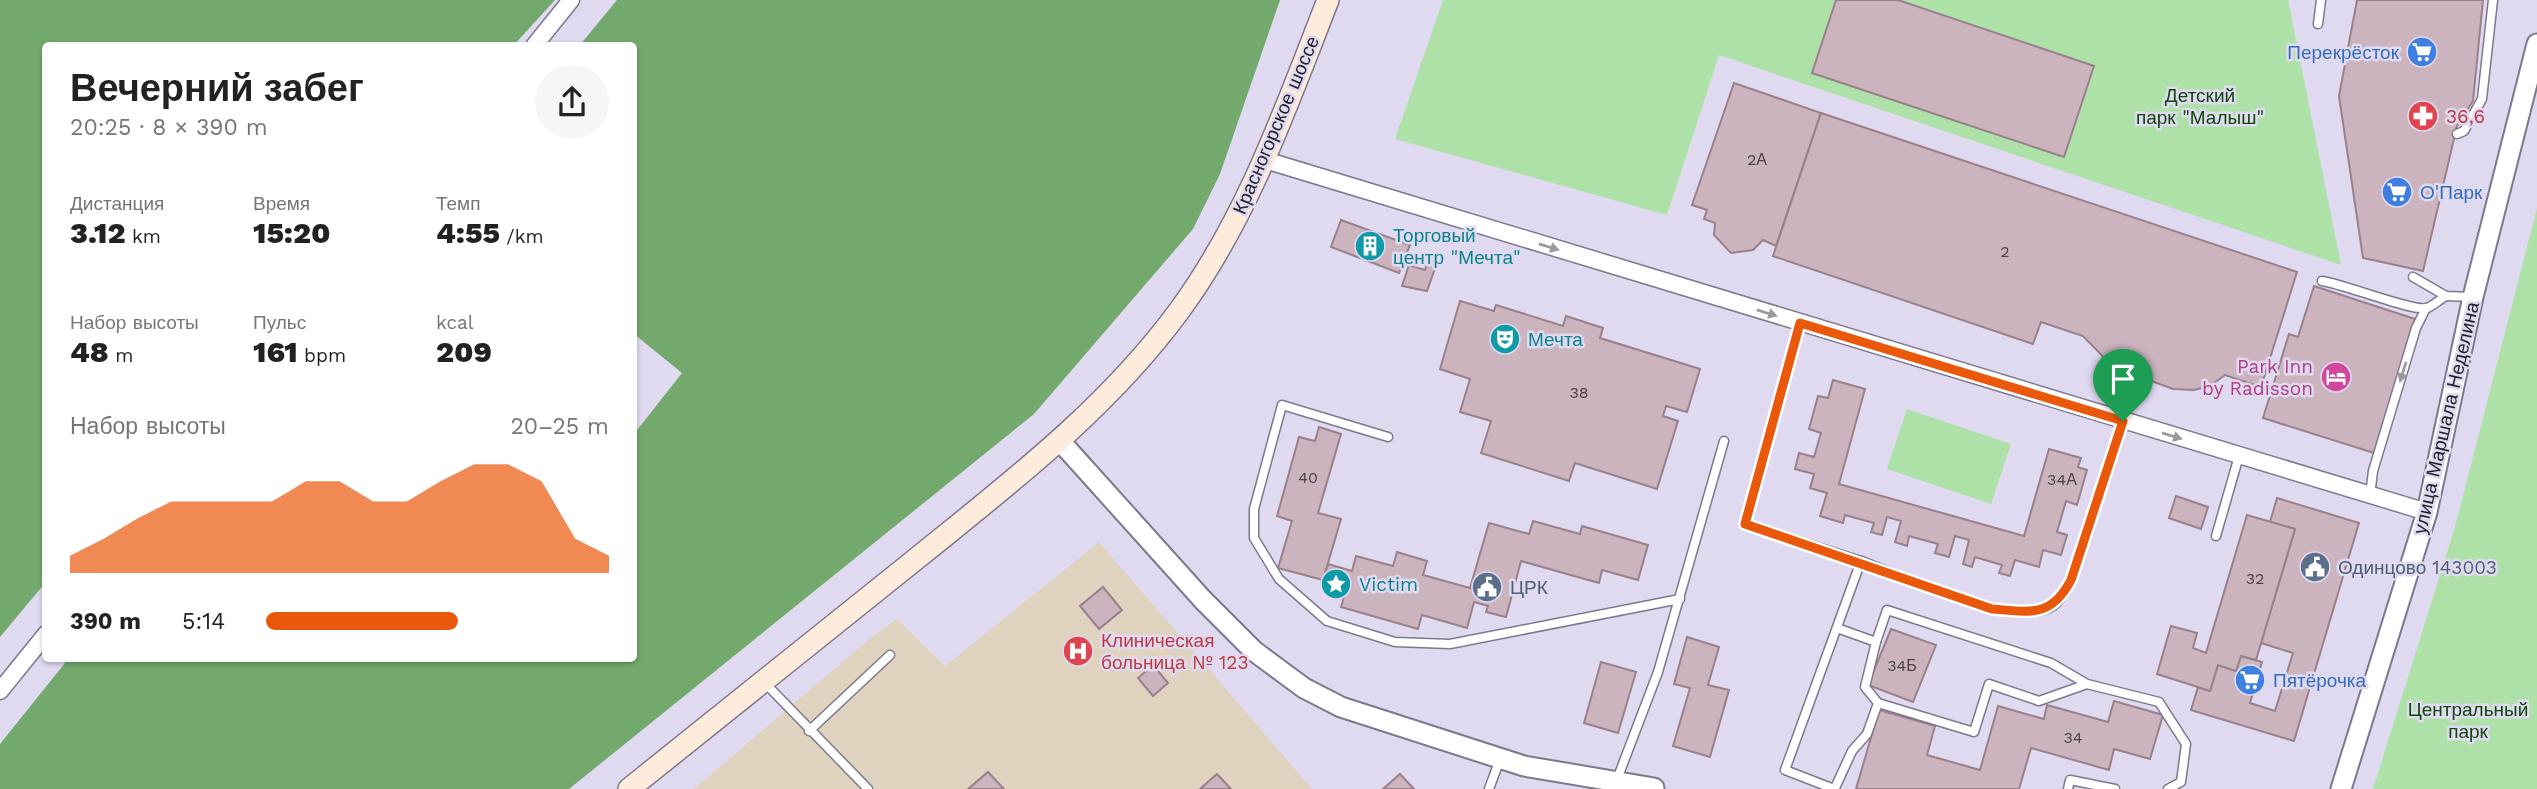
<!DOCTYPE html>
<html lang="ru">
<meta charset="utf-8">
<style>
:root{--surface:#fff;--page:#f6f6f6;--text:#222;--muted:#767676;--accent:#ea580c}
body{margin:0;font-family:"Work Sans",sans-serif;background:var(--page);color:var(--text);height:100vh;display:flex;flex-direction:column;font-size:26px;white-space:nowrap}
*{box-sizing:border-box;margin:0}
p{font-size:23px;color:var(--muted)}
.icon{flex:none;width:38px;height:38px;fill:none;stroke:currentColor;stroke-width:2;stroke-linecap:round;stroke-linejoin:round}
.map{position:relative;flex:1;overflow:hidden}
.side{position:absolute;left:42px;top:42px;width:595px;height:620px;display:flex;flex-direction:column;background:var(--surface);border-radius:7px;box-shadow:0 2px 5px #0004}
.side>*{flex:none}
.pin{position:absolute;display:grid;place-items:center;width:60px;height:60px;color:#fff;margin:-72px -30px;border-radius:50% 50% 50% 0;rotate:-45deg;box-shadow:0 0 7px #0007}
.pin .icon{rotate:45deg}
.round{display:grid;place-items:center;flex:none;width:74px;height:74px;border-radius:37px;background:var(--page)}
.headline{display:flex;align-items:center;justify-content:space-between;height:119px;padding:0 28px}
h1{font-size:38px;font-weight:800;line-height:52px}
.metrics{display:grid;grid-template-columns:repeat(3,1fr);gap:10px;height:119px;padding:7px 28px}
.metrics div{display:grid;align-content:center}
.metrics b{font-size:30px;font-weight:800}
.metrics small{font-size:19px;font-weight:400}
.metrics p{font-size:19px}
.chart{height:196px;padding:14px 28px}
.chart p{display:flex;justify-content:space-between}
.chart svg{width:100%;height:126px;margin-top:7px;fill:var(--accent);opacity:.7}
ul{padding:0 28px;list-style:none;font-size:23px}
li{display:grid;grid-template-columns:112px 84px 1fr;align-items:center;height:52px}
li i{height:18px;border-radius:9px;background:var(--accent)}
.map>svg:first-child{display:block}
</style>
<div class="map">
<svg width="2537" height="789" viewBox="0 0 2537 789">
<rect width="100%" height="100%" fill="#e0daf1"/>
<path fill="#dfd3bf" d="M1099,542L1312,789H694L872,637L897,619L945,666Z"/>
<g fill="#aee1a8">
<path d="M1443,0H2288L2341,265L1719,55L1667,215L1395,139Z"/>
<path d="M2537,208V789H2373L2455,527Z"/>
<path d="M1907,409L2011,444L1991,504L1887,469Z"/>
</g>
<g fill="#74a96e">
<path d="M0,0H555L514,45L46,46L45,583L0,637Z"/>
<path d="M617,0H1280L1220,174L1193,229L1034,414L569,789H0V744L69,658H634V434L682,373L634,334V46L580,45Z"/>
</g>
<g fill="#ccb4bf" stroke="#98818b" stroke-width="2">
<path d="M1836,0H1898L2094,66L2064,157L1812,73Z"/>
<path d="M2357,0H2483L2473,101L2457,126L2423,271L2363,258L2339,96Z"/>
<path d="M1734,83L1821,113L1776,246L1763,240L1753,250L1731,253L1714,235L1715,223L1704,219L1707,210L1692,205Z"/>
<path d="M1821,113L2297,272L2261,387L2225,375L2210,386L2194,390L2173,389L2113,367L2083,336L2041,322L2033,344L1773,256Z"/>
<path d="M1341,220L1410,245L1399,273L1331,247Z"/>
<path d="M1428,260L1437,263L1427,291L1402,286L1409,265L1425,270Z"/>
<path d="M2314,286L2415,319L2374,453L2263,418L2289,334L2298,337Z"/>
<path d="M1460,301L1494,311L1496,305L1563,326L1566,316L1603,328L1600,338L1700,369L1687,412L1666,406L1663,416L1678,421L1657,489L1575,463L1569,481L1481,453L1491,421L1460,412L1470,379L1440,369Z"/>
<path d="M1833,380L1865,389L1839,484L2024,536L2049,449L2081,458L2078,467L2087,470L2077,505L2066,501L2057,532L2067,535L2061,555L2043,550L2039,567L2015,560L2010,576L1999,573L2002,565L1975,557L1972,567L1963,564L1969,540L1955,536L1949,557L1935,553L1938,544L1909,536L1907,546L1895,542L1901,521L1887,517L1882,535L1871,532L1874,523L1845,515L1843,523L1820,516L1827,493L1810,488L1814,474L1795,469L1799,453L1814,457L1821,433L1809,429L1818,396L1828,398Z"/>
<path d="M1319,427L1341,434L1318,513L1341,519L1323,580L1278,568L1292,521L1277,516L1299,437L1315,441Z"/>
<path d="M2176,496L2208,507L2201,529L2169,518Z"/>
<path d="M2277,498L2359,523L2294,741L2191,710L2198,687L2210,691L2218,665L2236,671L2241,656L2262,662L2250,703L2275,711L2293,653L2261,643L2295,529L2270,522Z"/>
<path d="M2247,515L2295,529L2256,660L2241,656L2236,671L2218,665L2210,691L2157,674L2171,626L2197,633L2193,648L2206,653Z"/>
<path d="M1533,521L1580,534L1582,526L1648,545L1638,580L1602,570L1599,583L1521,561L1506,617L1486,612L1488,606L1474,602L1467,628L1422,615L1418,629L1341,607L1347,587L1323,580L1328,564L1352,571L1356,556L1393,566L1397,552L1427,561L1423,575L1470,588L1489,523L1529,534Z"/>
<path d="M1103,587L1122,610L1099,629L1080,606Z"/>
<path d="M1891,629L1936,645L1913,702L1868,685Z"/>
<path d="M1687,637L1719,647L1708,685L1729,690L1710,757L1673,746L1690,688L1674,684Z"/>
<path d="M1601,662L1636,672L1618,733L1584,723Z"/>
<path d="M1153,665L1168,683L1153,696L1138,678Z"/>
<path d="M2114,701L2163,715L2150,759L2114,749L2109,770L2031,748L2019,789H1856L1879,710L1935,726L1927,755L1980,770L1998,706L2044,719L2047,705L2108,722Z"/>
<path d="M988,772L1004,789H968Z"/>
<path d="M1217,774L1231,789H1200Z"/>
<path d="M1400,774L1414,789H1383Z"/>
</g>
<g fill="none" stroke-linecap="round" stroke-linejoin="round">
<g stroke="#7d788d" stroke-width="11">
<g id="service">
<path d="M2318,24L2321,0"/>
<path d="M2457,134L2464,131L2482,99L2493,0"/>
<path d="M2413,277L2446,296L2472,297"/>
<path d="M2322,281C2344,284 2413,312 2427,308C2433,306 2440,299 2446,296"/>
<path d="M1799,323L1745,524L1861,561L1785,770L1834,789"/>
<path d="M1388,437L1282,405L1254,509V538L1279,579L1327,621L1395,642L1450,644L1680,599"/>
<path d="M2370,496L2373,471L2416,328L2426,308"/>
<path d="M2216,536L2239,456"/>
<path d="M1861,561C1907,578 2001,624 2047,609C2059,605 2065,591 2071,580L2123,421"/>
<path d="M1876,642L1887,610L2051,663L2087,684L2159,702L2186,744L2181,782L2168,789"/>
<path d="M765,683L868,789"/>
<path d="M1878,703L1974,732L1989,684L2039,701L2087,684"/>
<path d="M809,731L890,655"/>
<path d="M1616,782L1658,672L1724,441"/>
<path d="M1835,788L1852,751L1867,734L1878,703L1865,687L1876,642L1837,628"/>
<path d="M1489,789L1500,759"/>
<path d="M2068,789L2070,780L2115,789"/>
</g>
</g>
<g stroke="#7d788d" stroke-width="19">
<g id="minor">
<path d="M534,46L571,0"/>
<path d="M1265,160L2427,512"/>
<path d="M0,691L46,634"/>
</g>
</g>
<g stroke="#7d788d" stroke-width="23">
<g id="tertiary">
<path d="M1060,441L1203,600L1254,651L1304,688L1341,707L1524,766L1654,788"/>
<path d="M2341,789L2427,512L2473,297L2537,44"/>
</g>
</g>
<g stroke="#7d788d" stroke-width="24">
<path id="secondary" d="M629,789C725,712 820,636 916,559C1010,483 1107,409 1179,311C1248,217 1286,107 1328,0"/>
</g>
<use href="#service" stroke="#fff" stroke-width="8"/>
<use href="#minor" stroke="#fff" stroke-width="16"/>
<use href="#tertiary" stroke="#fff" stroke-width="19"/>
<use href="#secondary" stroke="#fdebdc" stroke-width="21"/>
</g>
<defs><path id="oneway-solid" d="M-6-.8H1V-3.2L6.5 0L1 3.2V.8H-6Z" transform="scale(1.75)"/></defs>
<g fill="#9a999d">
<use href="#oneway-solid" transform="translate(1549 247) rotate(17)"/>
<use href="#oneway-solid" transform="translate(1767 313) rotate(17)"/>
<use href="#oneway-solid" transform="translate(2403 372) rotate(107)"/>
<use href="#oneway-solid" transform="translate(2172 436) rotate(17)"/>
</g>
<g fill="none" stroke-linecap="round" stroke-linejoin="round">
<g stroke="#fff" stroke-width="14">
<path id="route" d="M1800,323L2123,421L2071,580C2051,618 2030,612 1992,609L1745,524Z"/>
</g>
<use href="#route" stroke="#ea580c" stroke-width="9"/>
</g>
<defs>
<g id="supermarket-disc" transform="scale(1.575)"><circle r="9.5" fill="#3f7fe0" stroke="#e0daf1"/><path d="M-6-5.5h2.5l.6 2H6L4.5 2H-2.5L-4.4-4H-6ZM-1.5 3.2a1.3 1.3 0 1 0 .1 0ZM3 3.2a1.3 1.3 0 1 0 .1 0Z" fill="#fff"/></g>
<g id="pharmacy-disc" transform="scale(1.575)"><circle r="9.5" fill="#e0444e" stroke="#e0daf1"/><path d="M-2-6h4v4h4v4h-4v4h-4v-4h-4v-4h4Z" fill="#fff"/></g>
<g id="building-disc" transform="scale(1.575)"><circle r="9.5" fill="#0f9aa8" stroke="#e0daf1"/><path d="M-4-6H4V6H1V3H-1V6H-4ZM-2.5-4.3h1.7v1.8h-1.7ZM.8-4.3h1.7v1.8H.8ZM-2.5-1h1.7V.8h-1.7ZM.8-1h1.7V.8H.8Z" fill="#fff"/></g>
<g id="theatre-disc" transform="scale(1.575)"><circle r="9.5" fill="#0f9aa8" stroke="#e0daf1"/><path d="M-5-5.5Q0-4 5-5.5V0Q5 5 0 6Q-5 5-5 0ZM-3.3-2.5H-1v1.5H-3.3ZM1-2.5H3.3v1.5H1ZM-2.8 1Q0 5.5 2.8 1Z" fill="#fff"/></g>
<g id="hotel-disc" transform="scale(1.575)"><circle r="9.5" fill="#d1479c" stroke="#e0daf1"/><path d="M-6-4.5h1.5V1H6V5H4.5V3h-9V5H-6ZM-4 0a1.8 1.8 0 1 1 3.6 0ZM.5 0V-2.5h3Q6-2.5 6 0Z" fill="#fff"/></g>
<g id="civic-disc" transform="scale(1.575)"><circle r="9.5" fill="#5c6f8a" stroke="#e0daf1"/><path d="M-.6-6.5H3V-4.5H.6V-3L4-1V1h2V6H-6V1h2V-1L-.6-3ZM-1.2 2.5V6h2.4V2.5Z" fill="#fff"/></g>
<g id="sight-disc" transform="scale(1.575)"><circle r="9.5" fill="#0f9aa8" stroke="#e0daf1"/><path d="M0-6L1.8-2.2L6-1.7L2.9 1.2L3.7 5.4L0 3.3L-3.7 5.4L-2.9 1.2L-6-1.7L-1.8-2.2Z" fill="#fff"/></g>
<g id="hospital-disc" transform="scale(1.575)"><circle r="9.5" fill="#e0444e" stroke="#e0daf1"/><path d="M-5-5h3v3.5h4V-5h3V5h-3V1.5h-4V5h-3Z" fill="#fff"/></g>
</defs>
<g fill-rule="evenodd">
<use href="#supermarket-disc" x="2422" y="52"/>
<use href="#pharmacy-disc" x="2423" y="116"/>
<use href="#supermarket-disc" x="2397" y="192"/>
<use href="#building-disc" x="1370" y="246"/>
<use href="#theatre-disc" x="1505" y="339"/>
<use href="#hotel-disc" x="2336" y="377"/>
<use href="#civic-disc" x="2315" y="567"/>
<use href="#sight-disc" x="1336" y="584"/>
<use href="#civic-disc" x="1487" y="587"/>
<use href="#hospital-disc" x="1078" y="651"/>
<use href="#supermarket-disc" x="2250" y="680"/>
</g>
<g text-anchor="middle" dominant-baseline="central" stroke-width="5" stroke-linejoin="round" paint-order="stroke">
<g font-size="16" fill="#4a434c">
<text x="1757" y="159">2А</text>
<text x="2005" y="251">2</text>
<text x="1579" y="392">38</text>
<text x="1308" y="477">40</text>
<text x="2062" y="479">34А</text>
<text x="2255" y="578">32</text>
<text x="1902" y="665">34Б</text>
<text x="2073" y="737">34</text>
</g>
<g font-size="19" fill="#366cbe" stroke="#e0daf1" text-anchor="start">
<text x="2399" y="52" text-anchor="end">Перекрёсток</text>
<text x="2420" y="192">О'Парк</text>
<text x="2273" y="680">Пятёрочка</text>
</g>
<g font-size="19" fill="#0f470b" stroke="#e0daf1">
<text x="2200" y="95">Детский<tspan x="2200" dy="22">парк "Малыш"</tspan></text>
<text x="2468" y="709">Центральный<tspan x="2468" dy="22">парк</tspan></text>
</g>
<g font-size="19" fill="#be3a42" stroke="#e0daf1" text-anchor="start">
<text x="2446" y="116">36,6</text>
<text x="1101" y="640">Клиническая<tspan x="1101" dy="22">больница № 123</tspan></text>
</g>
<g font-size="19" fill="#1f1d25" stroke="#e0daf1">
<text transform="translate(1276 125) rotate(-67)">Красногорское шоссе</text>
<text transform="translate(2446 418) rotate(-77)">улица Маршала Неделина</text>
</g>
<g font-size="19" fill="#0d838f" stroke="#e0daf1" text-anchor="start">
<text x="1393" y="235">Торговый<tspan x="1393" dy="22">центр "Мечта"</tspan></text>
<text x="1528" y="339">Мечта</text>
<text x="1359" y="584">Victim</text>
</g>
<g font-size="19" fill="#b23c85" stroke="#e0daf1" text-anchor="end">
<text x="2313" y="366">Park Inn<tspan x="2313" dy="22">by Radisson</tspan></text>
</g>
<g font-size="19" fill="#4e5e75" stroke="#e0daf1" text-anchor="start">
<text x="2338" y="567">Одинцово 143003</text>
<text x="1510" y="587">ЦРК</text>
</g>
</g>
</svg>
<div class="pin" style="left:2123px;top:421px;background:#1e9e55"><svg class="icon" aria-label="arrive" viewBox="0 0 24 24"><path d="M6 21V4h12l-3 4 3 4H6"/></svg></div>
<section class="side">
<div class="headline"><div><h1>Вечерний забег</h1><p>20:25 · 8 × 390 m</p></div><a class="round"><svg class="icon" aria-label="share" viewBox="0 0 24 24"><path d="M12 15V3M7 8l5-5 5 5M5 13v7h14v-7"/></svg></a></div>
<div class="metrics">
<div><p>Дистанция</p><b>3.12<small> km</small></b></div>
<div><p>Время</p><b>15:20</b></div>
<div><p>Темп</p><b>4:55<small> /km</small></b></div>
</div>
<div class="metrics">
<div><p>Набор высоты</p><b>48<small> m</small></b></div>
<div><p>Пульс</p><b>161<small> bpm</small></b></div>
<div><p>kcal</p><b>209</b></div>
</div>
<div class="chart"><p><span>Набор высоты</span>20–25 m</p>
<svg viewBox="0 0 160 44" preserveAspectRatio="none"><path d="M0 44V38L10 32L20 25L30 19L40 19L50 19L60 19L70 12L80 12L90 19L100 19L110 12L120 6L130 6L140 12L150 32L160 38V44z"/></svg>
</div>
<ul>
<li><b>390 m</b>5:14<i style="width:56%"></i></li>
</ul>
</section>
</div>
